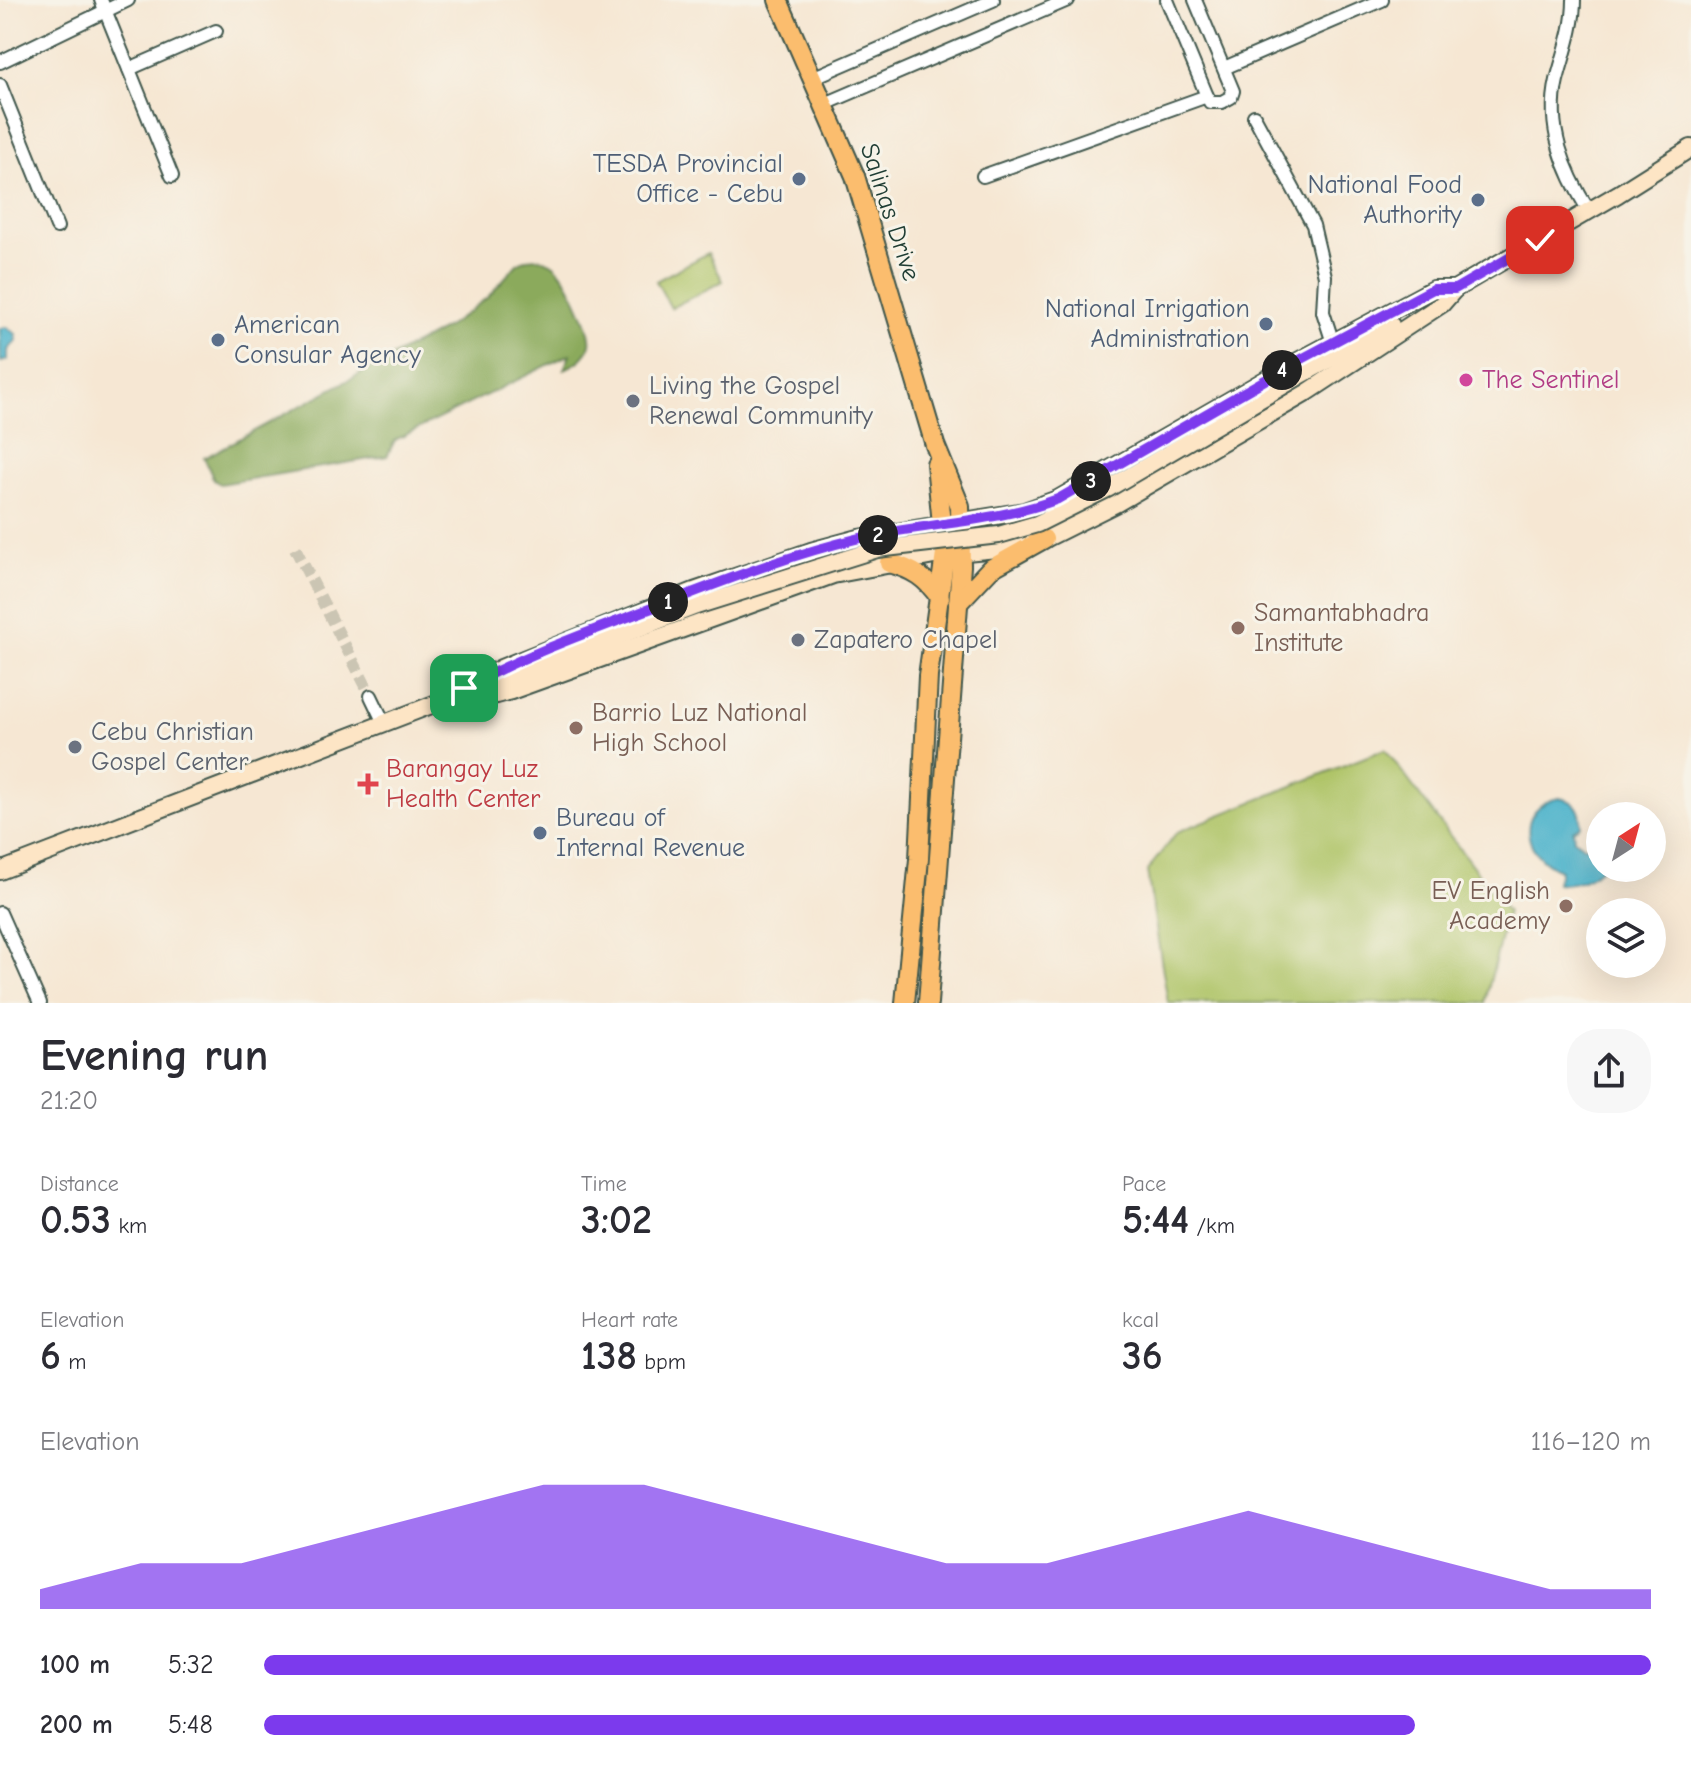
<!DOCTYPE html>
<meta charset="utf-8">
<style>
:root{--surface:#fff;--page:#f7f7f7;--text:#2b2b33;--muted:#7c7c81;--accent:#7c3aed}
body{margin:0;font-family:"Comic Neue",sans-serif;background:var(--page);color:var(--text);height:100vh;display:flex;flex-direction:column;font-size:30px;white-space:nowrap}
*{box-sizing:border-box;margin:0}
p{font-size:26px;color:var(--muted)}
.icon{flex:none;width:44px;height:44px;fill:none;stroke:currentColor;stroke-width:2;stroke-linecap:round;stroke-linejoin:round}
.map{position:relative;height:1003px;overflow:hidden}
.panel{display:flex;flex-direction:column;background:var(--surface);flex:1}
.panel>*{flex:none}
.needle{width:52px;rotate:36deg}
.fabs{position:absolute;left:1586px;top:802px;display:grid;gap:16px}
.fabs a{display:grid;place-items:center;width:80px;height:80px;border-radius:50%;background:var(--surface);box-shadow:0 8px 32px #0002;font-size:40px}
.pin{position:absolute;display:grid;place-items:center;width:68px;height:68px;color:#fff;margin:-34px;border-radius:16px;box-shadow:0 4px 12px #0006}
.km{position:absolute;width:40px;height:40px;margin:-20px;border-radius:50%;background:#222;color:#fff;font-size:22px;line-height:40px;text-align:center}
.round{display:grid;place-items:center;flex:none;width:84px;height:84px;border-radius:32px;background:var(--page)}
.summary{display:flex;align-items:center;justify-content:space-between;height:136px;padding:0 40px}
h1{font-size:44px;font-weight:700;line-height:60px}
.stats{display:grid;grid-template-columns:repeat(3,1fr);gap:12px;height:136px;padding:8px 40px}
.stats div{display:grid;align-content:center}
.stats b{font-size:40px;font-weight:700}
.stats small{font-size:22px;font-weight:400}
.stats p{font-size:22px}
.chart{height:224px;padding:16px 40px}
.chart p{display:flex;justify-content:space-between}
.chart svg{width:100%;height:144px;margin-top:8px;fill:var(--accent);opacity:.7}
ul{padding:0 40px;list-style:none;font-size:26px}
li{display:grid;grid-template-columns:128px 96px 1fr;align-items:center;height:60px}
li i{height:20px;border-radius:10px;background:var(--accent)}
.map>svg:first-child{display:block}
</style>
<div class="map">
<svg width="1691" height="1003" viewBox="0 0 1691 1003">
<rect width="100%" height="100%" fill="#f7f3e8"/>
<filter id="ink" filterUnits="userSpaceOnUse"><feTurbulence type="fractalNoise" baseFrequency=".0125" numOctaves="2"/><feDisplacementMap in="SourceGraphic" scale="16" xChannelSelector="R" yChannelSelector="G"/><feConvolveMatrix kernelMatrix="1 2 1 2 8 2 1 2 1" color-interpolation-filters="sRGB"/></filter>
<filter id="wash" filterUnits="userSpaceOnUse"><feTurbulence type="fractalNoise" baseFrequency=".006" numOctaves="4" result="noise"/><feDisplacementMap in="SourceGraphic" scale="32" xChannelSelector="R" yChannelSelector="G"/><feGaussianBlur stdDeviation="1.8" result="paint"/><feColorMatrix in="noise" values="0 0 0 0 0 0 0 0 0 0 0 0 0 0 0 0 0 1.4 0 .05"/><feComposite in="paint" operator="in"/></filter>
<g filter="url(#wash)">
<rect width="100%" height="100%" fill="#f6e7d3"/>
<g fill="#afc468" stroke="#67804e" stroke-width="2">
<path d="M708,253L723,281L671,308L656,281Z"/>
<path d="M1385,749L1507,912L1485,1003H1168L1147,871L1177,832Z"/>
</g>
<path fill="#8baa5c" stroke="#557448" stroke-width="2" d="M537,258C546,260 554,263 559,270C569,281 593,330 590,344C587,358 576,364 564,369L570,354L395,440L387,456L220,484L214,480L204,458L449,326L488,297L517,264L526,259Z"/>
<g fill="#4cb2cb" stroke="#367880" stroke-width="2">
<path d="M6,327L16,334V341L8,350V360L1,362L0,328Z"/>
<path d="M1559,798C1574,800 1582,809 1581,825L1573,830L1574,839L1585,847L1591,843L1600,849L1601,868C1588,880 1574,885 1557,883L1560,870C1520,855 1516,806 1559,798Z"/>
</g>
</g>
<g filter="url(#ink)">
<g fill="none" stroke-linecap="round" stroke-linejoin="round">
<path stroke="#cbc5b3" stroke-width="12" stroke-dasharray="12 6" stroke-linecap="butt" d="M295,548L371,696"/>
<g stroke="#3f564c" stroke-width="16">
<g id="minor">
<path d="M101,0L172,176"/>
<path d="M1167,0L1207,96L1210,102H1222L1231,97L1233,91L1195,0"/>
<path d="M1574,0C1574,28 1564,53 1557,80C1546,127 1564,171 1589,211"/>
<path d="M0,62L128,0"/>
<path d="M1224,68L1382,0"/>
<path d="M129,69L216,31"/>
<path d="M812,78L993,0"/>
<path d="M0,85L57,227"/>
<path d="M825,104L1068,0"/>
<path d="M1254,116L1313,225L1325,276L1323,312L1333,343"/>
<path d="M983,176L1207,96"/>
<path d="M371,696L384,723"/>
<path d="M0,913L40,1003"/>
</g>
</g>
<g stroke="#3f564c" stroke-width="20">
<g id="secondary">
<path d="M1446,294L1618,194L1691,148"/>
<path d="M1298,377L1391,325"/>
<path d="M480,687L518,675L696,606"/>
<path d="M441,700L501,668L694,591L811,551L859,538L1025,511L1058,499L1298,361L1433,289H1455"/>
<path d="M440,701H474L511,691L833,575L945,554L997,549L1047,538L1117,503L1308,392L1442,304L1455,289"/>
<path d="M0,871L447,699"/>
</g>
</g>
<g stroke="#3f564c" stroke-width="22">
<g id="primary">
<path d="M778,0L855,176L935,445L960,506L961,566L928,1003"/>
<path d="M889,563C913,569 926,578 940,598"/>
<path d="M958,603L990,569L1044,539"/>
<path d="M905,1003L919,859L928,676L945,554L936,464"/>
</g>
</g>
<use href="#minor" stroke="#fff" stroke-width="12"/>
<use href="#secondary" stroke="#fde5c5" stroke-width="16"/>
<use href="#primary" stroke="#fbbd6e" stroke-width="18"/>
<g stroke="#3f564c" stroke-width="20" stroke-linecap="butt">
<path id="secondary-bridge" d="M696,606L877,549L999,535L1037,524L1109,488L1298,377"/>
</g>
<use href="#secondary-bridge" stroke="#fde5c5" stroke-width="16"/>
</g>
</g>
<g fill="none" stroke-linecap="round" stroke-linejoin="round" filter="url(#ink)">
<g stroke="#fff" stroke-width="16">
<path id="route" d="M464,688C526,654 594,630 660,605C724,581 789,555 856,539C923,523 994,523 1058,499L1298,361L1433,289H1455L1540,240"/>
</g>
<use href="#route" stroke="#7c3aed" stroke-width="10"/>
</g>
<g fill="#5c6f8a" stroke="#f7f3e8" stroke-width="3">
<circle cx="799" cy="179" r="8"/>
<circle cx="1478" cy="200" r="8"/>
<circle cx="1266" cy="324" r="8"/>
<circle cx="218" cy="340" r="8"/>
<circle cx="540" cy="833" r="8"/>
</g>
<circle fill="#d1479c" stroke="#f7f3e8" stroke-width="3" cx="1466" cy="380" r="8"/>
<g fill="#6b7280" stroke="#f7f3e8" stroke-width="3">
<circle cx="633" cy="401" r="8"/>
<circle cx="798" cy="640" r="8"/>
<circle cx="75" cy="747" r="8"/>
</g>
<g fill="#8d6e63" stroke="#f7f3e8" stroke-width="3">
<circle cx="1238" cy="628" r="8"/>
<circle cx="576" cy="728" r="8"/>
<circle cx="1566" cy="906" r="8"/>
</g>
<path fill="#e0444e" stroke="#f7f3e8" stroke-width="3" d="M364 772h8v8h8v8h-8v8h-8v-8h-8v-8h8z"/>
<g text-anchor="middle" dominant-baseline="central" stroke-width="6" stroke-linejoin="round" paint-order="stroke">
<g font-size="26" fill="#4e5e75" stroke="#f7f3e8" text-anchor="end">
<text x="783" y="164">TESDA Provincial<tspan x="783" dy="30">Office - Cebu</tspan></text>
<text x="1462" y="185">National Food<tspan x="1462" dy="30">Authority</tspan></text>
<text x="1250" y="309">National Irrigation<tspan x="1250" dy="30">Administration</tspan></text>
<text x="234" y="325" text-anchor="start">American<tspan x="234" dy="30">Consular Agency</tspan></text>
<text x="556" y="818" text-anchor="start">Bureau of<tspan x="556" dy="30">Internal Revenue</tspan></text>
</g>
<g font-size="26" fill="#1f3d34" stroke="#f7f3e8">
<text transform="translate(890 212) rotate(72)">Salinas Drive</text>
</g>
<g font-size="26" fill="#b23c85" stroke="#f7f3e8" text-anchor="start">
<text x="1482" y="380">The Sentinel</text>
</g>
<g font-size="26" fill="#5b616d" stroke="#f7f3e8" text-anchor="start">
<text x="649" y="386">Living the Gospel<tspan x="649" dy="30">Renewal Community</tspan></text>
<text x="814" y="640">Zapatero Chapel</text>
<text x="91" y="732">Cebu Christian<tspan x="91" dy="30">Gospel Center</tspan></text>
</g>
<g font-size="26" fill="#785e54" stroke="#f7f3e8" text-anchor="start">
<text x="1254" y="613">Samantabhadra<tspan x="1254" dy="30">Institute</tspan></text>
<text x="592" y="713">Barrio Luz National<tspan x="592" dy="30">High School</tspan></text>
<text x="1550" y="891" text-anchor="end">EV English<tspan x="1550" dy="30">Academy</tspan></text>
</g>
<g font-size="26" fill="#be3a42" stroke="#f7f3e8" text-anchor="start">
<text x="386" y="769">Barangay Luz<tspan x="386" dy="30">Health Center</tspan></text>
</g>
</g>
</svg>
<div class="fabs">
<a><svg class="needle" viewBox="-14 -14 28 28"><path d="M0-13l5 13h-10z" fill="#e53935"/><path d="M0 13l5-13h-10z" fill="#7c7c81"/></svg></a>
<a><svg class="icon" aria-label="layers" viewBox="0 0 24 24"><path d="M12 4l9 5-9 5-9-5zM3 14l9 5 9-5"/></svg></a>
</div>
<div class="pin" style="left:464px;top:688px;background:#1e9e55"><svg class="icon" aria-label="arrive" viewBox="0 0 24 24"><path d="M6 21V4h12l-3 4 3 4H6"/></svg></div>
<div class="pin" style="left:1540px;top:240px;background:#d93025"><svg class="icon" aria-label="check" viewBox="0 0 24 24"><path d="M5 12l5 5 9-10"/></svg></div>
<b class="km" style="left:668px;top:602px">1</b>
<b class="km" style="left:878px;top:535px">2</b>
<b class="km" style="left:1091px;top:481px">3</b>
<b class="km" style="left:1282px;top:370px">4</b>
</div>
<section class="panel">
<div class="summary"><div><h1>Evening run</h1><p>21:20</p></div><a class="round"><svg class="icon" aria-label="share" viewBox="0 0 24 24"><path d="M12 15V3M7 8l5-5 5 5M5 13v7h14v-7"/></svg></a></div>
<div class="stats">
<div><p>Distance</p><b>0.53<small> km</small></b></div>
<div><p>Time</p><b>3:02</b></div>
<div><p>Pace</p><b>5:44<small> /km</small></b></div>
</div>
<div class="stats">
<div><p>Elevation</p><b>6<small> m</small></b></div>
<div><p>Heart rate</p><b>138<small> bpm</small></b></div>
<div><p>kcal</p><b>36</b></div>
</div>
<div class="chart"><p><span>Elevation</span>116–120 m</p>
<svg viewBox="0 0 160 44" preserveAspectRatio="none"><path d="M0 44V38L10 30L20 30L30 22L40 14L50 6L60 6L70 14L80 22L90 30L100 30L110 22L120 14L130 22L140 30L150 38L160 38V44z"/></svg>
</div>
<ul>
<li><b>100 m</b>5:32<i style="width:100%"></i></li>
<li><b>200 m</b>5:48<i style="width:83%"></i></li>
</ul>
</section>
